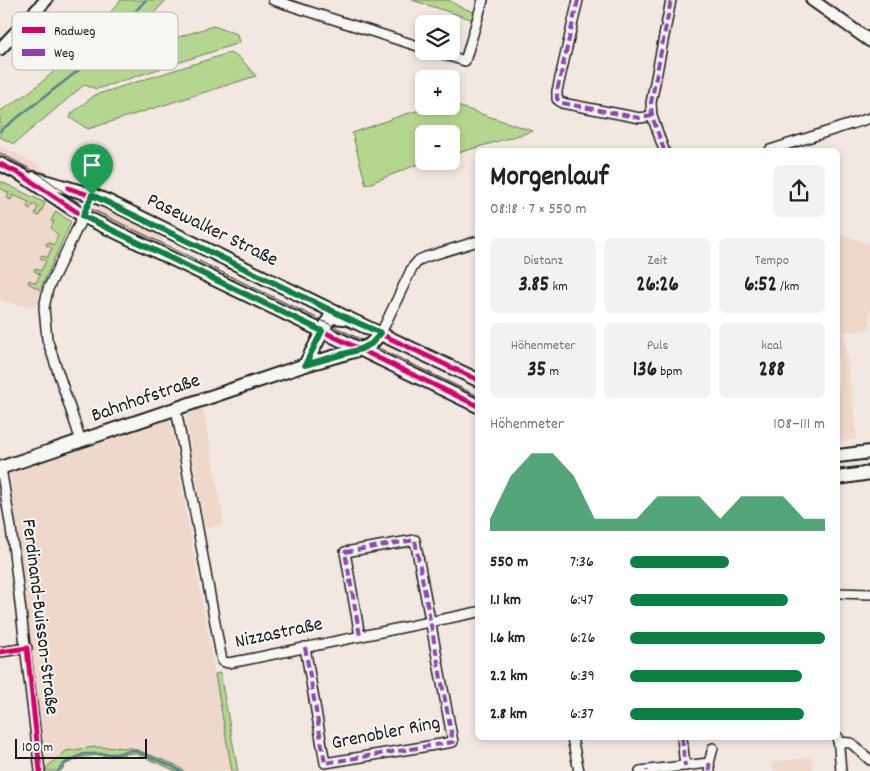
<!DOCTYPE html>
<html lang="de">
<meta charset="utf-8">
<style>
:root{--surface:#fff;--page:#f2f2f2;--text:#222;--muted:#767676;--accent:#0b8043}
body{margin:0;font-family:Dekko,sans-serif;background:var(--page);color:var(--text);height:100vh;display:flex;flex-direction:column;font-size:19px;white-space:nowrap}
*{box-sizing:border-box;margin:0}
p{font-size:16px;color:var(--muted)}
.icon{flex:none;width:28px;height:28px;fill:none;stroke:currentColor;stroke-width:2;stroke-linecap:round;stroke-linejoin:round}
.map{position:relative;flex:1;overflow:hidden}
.side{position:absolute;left:475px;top:148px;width:365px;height:592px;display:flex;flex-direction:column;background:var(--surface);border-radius:8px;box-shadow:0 2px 8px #0003}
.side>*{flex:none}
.controls{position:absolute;left:415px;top:15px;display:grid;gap:10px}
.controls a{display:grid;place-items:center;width:45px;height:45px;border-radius:8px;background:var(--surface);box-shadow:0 2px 8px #0003;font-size:25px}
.scale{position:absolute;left:15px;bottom:12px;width:132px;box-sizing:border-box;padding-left:5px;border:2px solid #1c1c1c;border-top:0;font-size:14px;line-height:18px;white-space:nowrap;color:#1c1c1c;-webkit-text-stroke:4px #f6f6f2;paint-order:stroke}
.pin{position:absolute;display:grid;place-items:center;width:42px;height:42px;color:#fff;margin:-51px -21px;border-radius:50% 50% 50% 0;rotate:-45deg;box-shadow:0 0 5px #0007}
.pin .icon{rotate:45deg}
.round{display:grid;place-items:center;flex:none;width:52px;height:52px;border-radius:8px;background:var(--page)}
.overview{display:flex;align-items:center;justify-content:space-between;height:85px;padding:0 15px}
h1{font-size:28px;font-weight:800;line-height:38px}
.figures{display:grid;grid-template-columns:repeat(3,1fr);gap:8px;height:85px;padding:5px 15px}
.figures div{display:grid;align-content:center;border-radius:8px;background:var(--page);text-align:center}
.figures b{font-size:21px;font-weight:800}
.figures small{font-size:14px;font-weight:400}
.figures p{font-size:14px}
.chart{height:140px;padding:10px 15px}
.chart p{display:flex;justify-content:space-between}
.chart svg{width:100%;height:90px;margin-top:5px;fill:var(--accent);opacity:.7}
ul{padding:0 15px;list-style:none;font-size:16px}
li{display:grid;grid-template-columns:80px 60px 1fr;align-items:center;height:38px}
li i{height:12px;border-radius:6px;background:var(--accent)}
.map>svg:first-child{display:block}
</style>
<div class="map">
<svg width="870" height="771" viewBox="0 0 870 771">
<rect width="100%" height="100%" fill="#f3e8e1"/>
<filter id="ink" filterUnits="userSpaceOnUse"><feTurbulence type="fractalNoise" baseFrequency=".02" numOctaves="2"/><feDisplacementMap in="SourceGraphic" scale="10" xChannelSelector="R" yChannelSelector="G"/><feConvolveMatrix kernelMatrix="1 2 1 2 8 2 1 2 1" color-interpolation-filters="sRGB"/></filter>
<g filter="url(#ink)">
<g fill="#efd7cc">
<path d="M0,146L33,162L63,183L37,174L0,155Z"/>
<path d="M0,181L45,203L71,222L43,282L37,306L18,305L0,300Z"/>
<path d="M94,204L135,223L136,221L165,237L161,246L130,233L131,231L91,211Z"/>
<path d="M838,233L870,244V329L844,332L857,439L838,441Z"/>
<path d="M203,408L224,524L205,528L186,418L189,413Z"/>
<path d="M170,419L232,771H184L176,765L132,748L66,751L46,768L10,474Z"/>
<path d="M812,757L813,771H773V762Z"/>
</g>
<g fill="#b5d68f" stroke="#687956">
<path d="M121,0H166L113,58L213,26L237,34L239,43L97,89L84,85L14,144L0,137V111C48,84 86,41 121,0Z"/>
<path d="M412,0H449L458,6L476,13L474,20Z"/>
<path d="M229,53L239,57L256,76L88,129L70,118L72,113L95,95Z"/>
<path d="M451,104L533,131L451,155V134H424V161H426L366,185L352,133C383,123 418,106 451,106Z"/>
<path d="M0,181L45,203L39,216L35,214L38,207L33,204L30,209L27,207L29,202L13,195L11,200L7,198L9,193L0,188Z"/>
<path d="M56,211L71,222L40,290L28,283L29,280L36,283L40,274L34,271L35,268L41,271L46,261L40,258L42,255L47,258L52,248L46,245L48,242L54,245L58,235L51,228L54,222L51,221Z"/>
<path d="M220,673L238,771H232L215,674Z"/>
<path d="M95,747L132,748L176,765L184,771H176L134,753L112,756L99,755L84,757L66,764L61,771H46V768L66,751Z"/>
</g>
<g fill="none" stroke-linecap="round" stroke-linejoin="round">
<g stroke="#55848d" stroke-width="2.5">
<path d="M0,131L79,70L146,0"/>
<path d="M58,771L65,763L84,754H116L133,750L174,767L180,771"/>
</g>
<g stroke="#1c1c1c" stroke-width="12">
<g id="minor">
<path d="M273,0L424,48"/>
<path d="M578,0L557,91V99L562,103L640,118L652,116"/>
<path d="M433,51L465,61L483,0"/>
<path d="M664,150L652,116L651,103L671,0"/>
<path d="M770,150L870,118"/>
<path d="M381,333L412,268L419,260L426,257L478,241"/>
<path d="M176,409L222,661L228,663L245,660L478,612"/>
<path d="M81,441L47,339L44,308L48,289L83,216"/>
<path d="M1,468L11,528L40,771"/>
<path d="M838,593L870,594"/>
<path d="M305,647L325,763L453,742L415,540L345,552L360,636"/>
<path d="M0,652L27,648"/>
<path d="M838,737L841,771"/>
<path d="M572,738L579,771"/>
<path d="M682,738L685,766"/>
<path d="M838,742L851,743L870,760"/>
<path d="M640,771L709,763"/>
<path d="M710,771L709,763L713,748"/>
</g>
</g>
<g stroke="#1c1c1c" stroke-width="15">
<g id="tertiary">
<path d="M812,0L870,41"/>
<path d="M0,49L46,0"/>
</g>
</g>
<g stroke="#1c1c1c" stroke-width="16">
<g id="secondary">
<path d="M0,164L22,175L83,216L478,406"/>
<path d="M34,178L92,195L107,201L349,319L478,380"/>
<path d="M305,365L329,319L332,317L344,318"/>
<path d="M838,456L870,452"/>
<path d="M0,468L305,365L361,349L371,344L381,333"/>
<path d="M838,478L870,473"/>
</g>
</g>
<use href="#minor" stroke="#f6f6f2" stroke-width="9"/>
<use href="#tertiary" stroke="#f6f6f2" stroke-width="11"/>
<use href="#secondary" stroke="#f6f6f2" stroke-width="12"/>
<g stroke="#1c1c1c" stroke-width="1">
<path d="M0,153L41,175L73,199L87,207L478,396"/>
<path d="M838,469L870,465"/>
</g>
<g stroke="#8e44ad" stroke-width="4" stroke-dasharray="8 4" stroke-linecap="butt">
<path d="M578,0L557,91V99L562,103L640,118L652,116"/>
<path d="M664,150L652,116L651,103L671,0"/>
<path d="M305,647L325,763L453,742L415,540L345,552L360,636"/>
<path d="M682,738L685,766"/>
<path d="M709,763L710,771"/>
<path d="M647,770V771"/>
</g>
<g stroke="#f6f6f2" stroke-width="8">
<g id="cycleway">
<path d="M0,164L22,175L83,216L310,325"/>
<path d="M68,188L107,201L349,319L478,380"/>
<path d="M322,331L478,406"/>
<path d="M0,652L27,648L40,771"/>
</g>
</g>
<use href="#cycleway" stroke="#d6006c" stroke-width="5"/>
</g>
</g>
<g fill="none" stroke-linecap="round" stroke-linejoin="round" filter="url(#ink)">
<g stroke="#fff" stroke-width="10">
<path id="route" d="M92,195L349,319L381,333L371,344L361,349L305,365L322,331L83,216Z"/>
</g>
<use href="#route" stroke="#0b8043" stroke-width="6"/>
</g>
<g text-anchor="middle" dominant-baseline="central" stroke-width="4" stroke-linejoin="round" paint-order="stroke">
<g font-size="20" fill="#1c1c1c" stroke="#f6f6f2">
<text transform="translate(212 231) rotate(26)">Pasewalker Straße</text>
<text transform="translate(146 399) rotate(-19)">Bahnhofstraße</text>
<text transform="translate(39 617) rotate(83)">Ferdinand-Buisson-Straße</text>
<text transform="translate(279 634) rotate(-12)">Nizzastraße</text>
<text transform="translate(386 734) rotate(-11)">Grenobler Ring</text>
</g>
</g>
<rect x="12" y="12" width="166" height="58" rx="8" fill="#f6f6f2" stroke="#b5b5b2" stroke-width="1"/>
<rect x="22" y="27" width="23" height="6" fill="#d6006c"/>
<rect x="22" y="49" width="23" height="7" fill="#8e44ad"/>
<g font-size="14" fill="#1c1c1c">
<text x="54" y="35">Radweg</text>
<text x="54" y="57">Weg</text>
</g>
</svg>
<div class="controls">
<a><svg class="icon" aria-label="layers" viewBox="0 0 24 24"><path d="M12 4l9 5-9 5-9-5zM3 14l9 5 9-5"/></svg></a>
<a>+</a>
<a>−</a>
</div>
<div class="scale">100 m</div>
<div class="pin" style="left:92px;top:195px;background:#1e9e55"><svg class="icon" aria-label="arrive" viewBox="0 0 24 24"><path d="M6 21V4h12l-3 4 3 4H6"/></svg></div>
<section class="side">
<div class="overview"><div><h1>Morgenlauf</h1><p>08:18 · 7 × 550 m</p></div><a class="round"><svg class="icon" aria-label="share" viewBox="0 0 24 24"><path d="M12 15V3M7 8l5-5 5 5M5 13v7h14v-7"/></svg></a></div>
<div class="figures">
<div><p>Distanz</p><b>3.85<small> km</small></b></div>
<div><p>Zeit</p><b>26:26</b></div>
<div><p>Tempo</p><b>6:52<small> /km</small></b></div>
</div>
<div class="figures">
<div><p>Höhenmeter</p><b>35<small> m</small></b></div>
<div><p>Puls</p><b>136<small> bpm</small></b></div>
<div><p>kcal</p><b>288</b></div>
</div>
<div class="chart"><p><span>Höhenmeter</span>108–111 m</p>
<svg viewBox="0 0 160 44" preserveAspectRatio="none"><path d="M0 44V38L10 17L20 6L30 6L40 17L50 38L60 38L70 38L80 27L90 27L100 27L110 38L120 27L130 27L140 27L150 38L160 38V44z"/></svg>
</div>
<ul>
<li><b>550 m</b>7:36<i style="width:51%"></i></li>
<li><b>1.1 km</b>6:47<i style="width:81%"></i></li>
<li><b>1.6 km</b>6:26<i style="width:100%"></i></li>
<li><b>2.2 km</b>6:39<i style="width:88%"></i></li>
<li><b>2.8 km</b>6:37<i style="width:89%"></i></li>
</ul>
</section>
</div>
